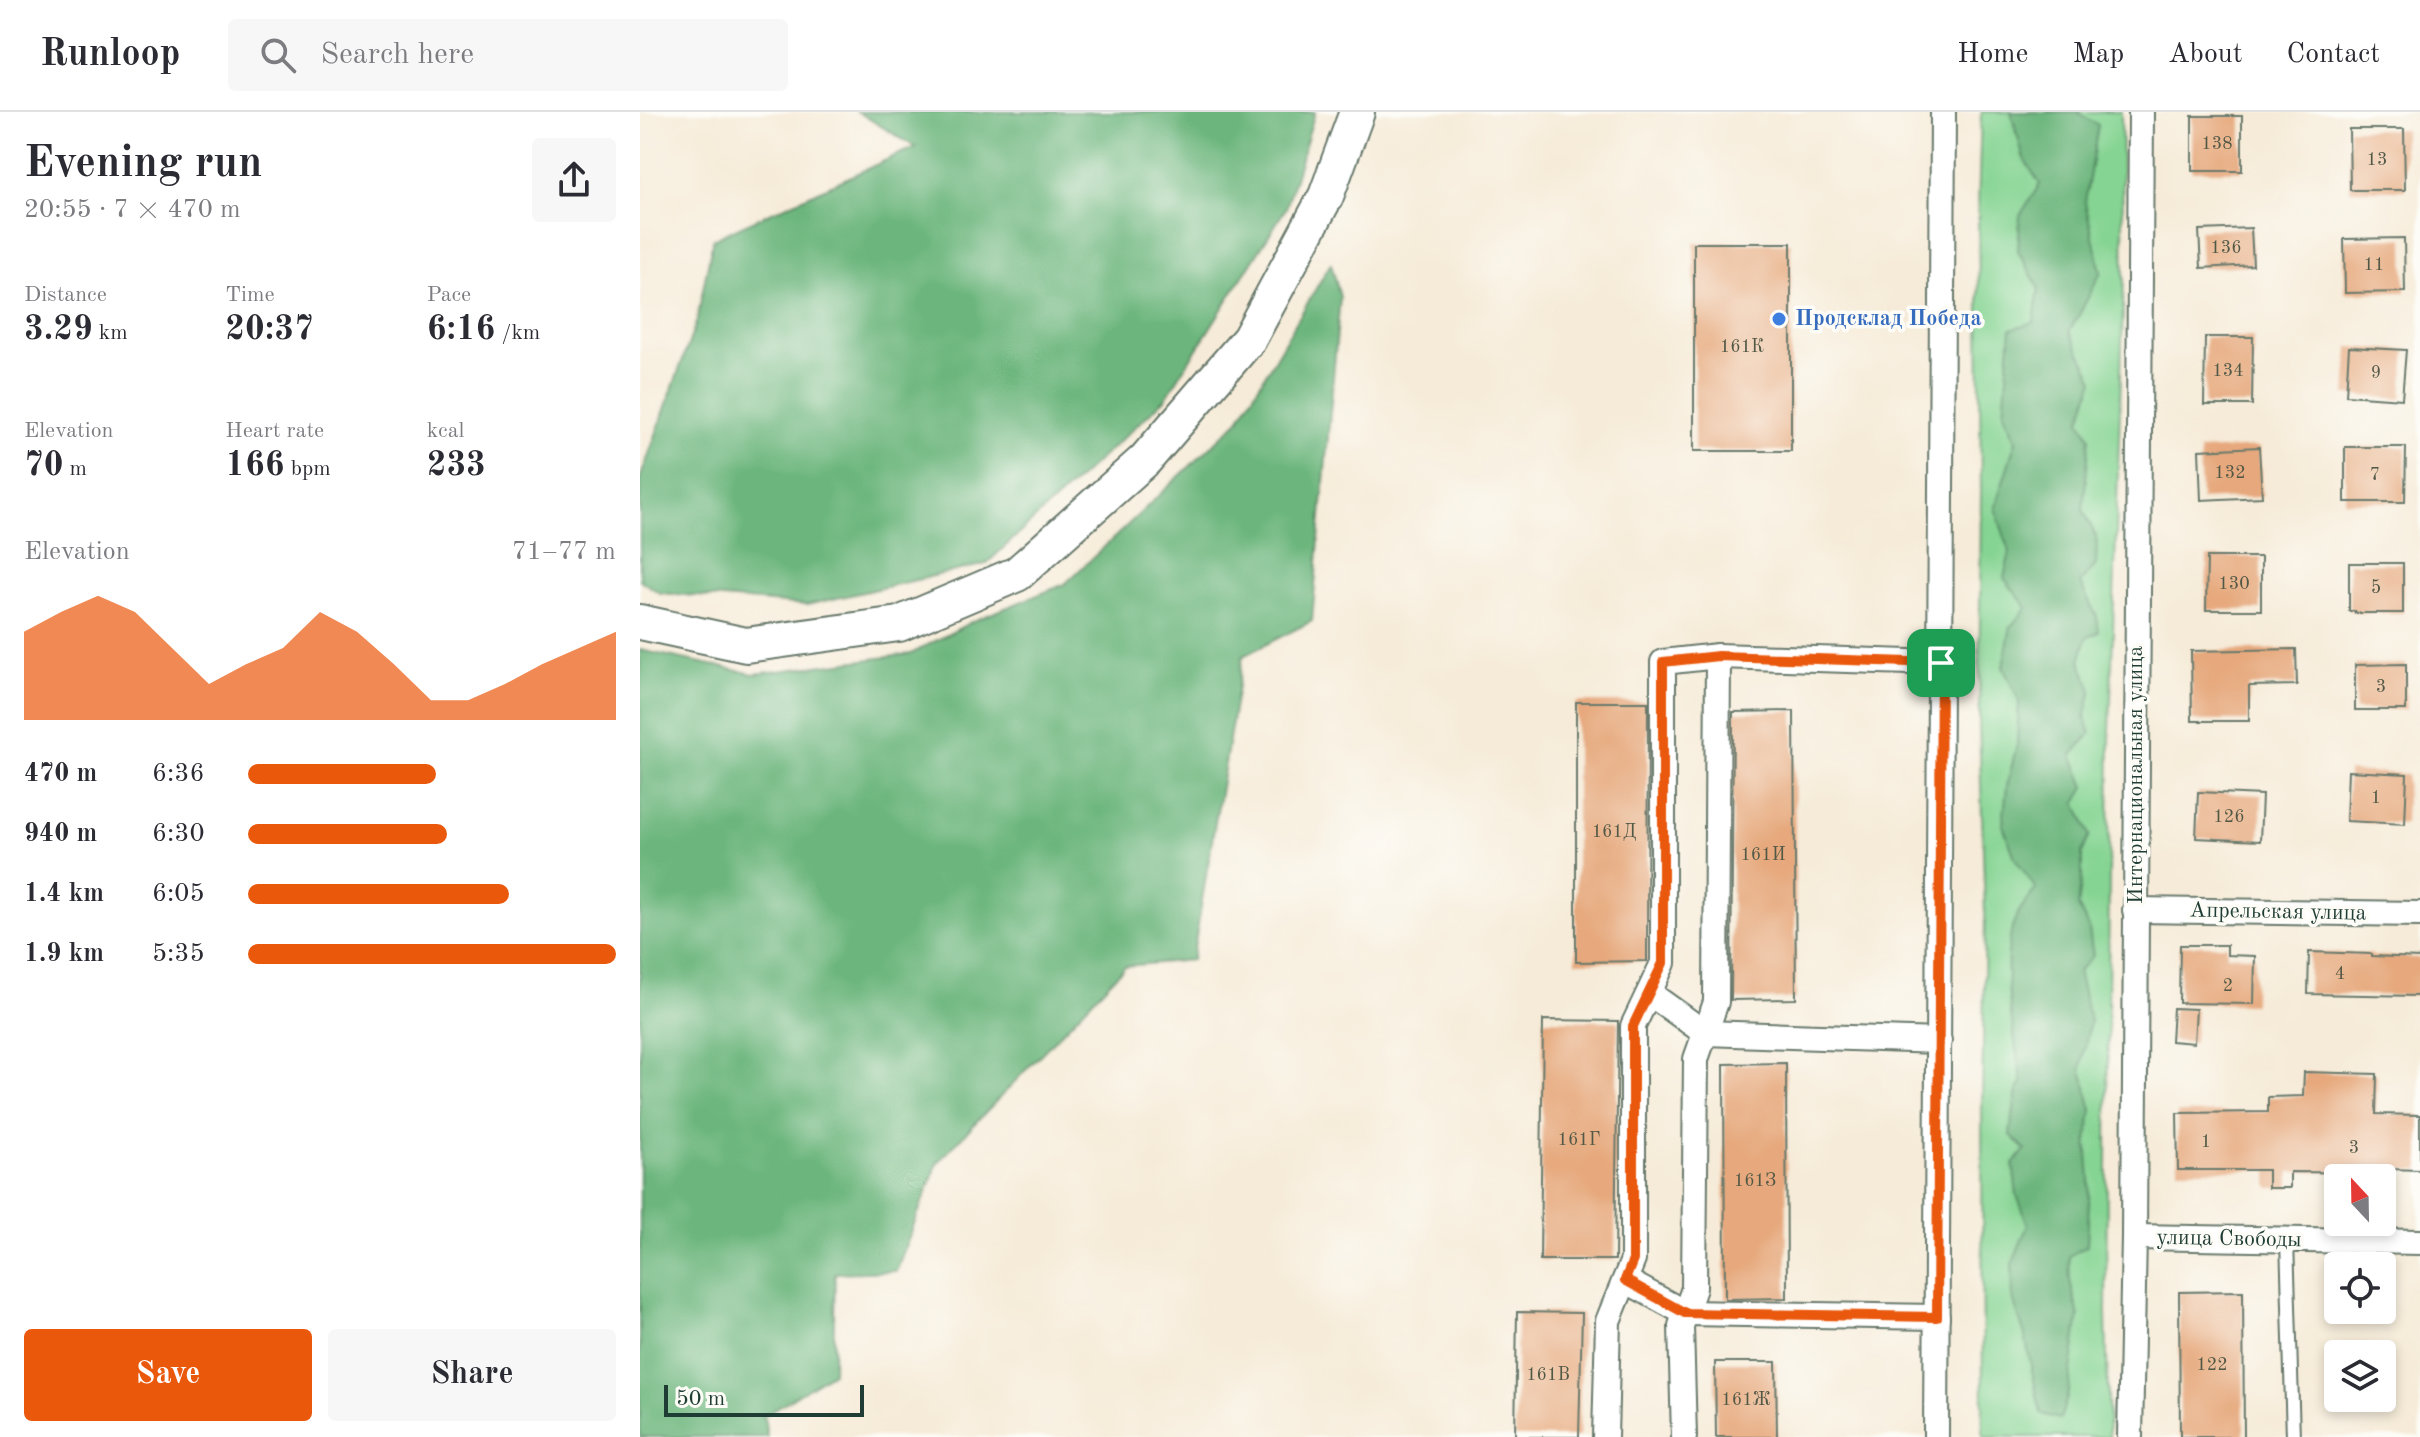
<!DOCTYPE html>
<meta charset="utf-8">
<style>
:root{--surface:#fff;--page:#f7f7f7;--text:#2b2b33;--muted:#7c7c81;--line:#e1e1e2;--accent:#ea580c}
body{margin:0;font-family:"Old Standard TT",serif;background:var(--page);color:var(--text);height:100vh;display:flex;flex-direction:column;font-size:30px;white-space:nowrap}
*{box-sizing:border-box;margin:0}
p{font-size:26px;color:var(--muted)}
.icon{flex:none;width:44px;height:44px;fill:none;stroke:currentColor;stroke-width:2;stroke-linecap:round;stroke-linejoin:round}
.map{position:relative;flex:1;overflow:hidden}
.panel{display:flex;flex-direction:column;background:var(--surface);width:640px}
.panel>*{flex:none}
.needle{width:52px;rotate:338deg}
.buttons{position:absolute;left:1684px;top:1052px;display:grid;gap:16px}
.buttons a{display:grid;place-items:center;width:72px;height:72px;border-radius:8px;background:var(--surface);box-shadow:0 4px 12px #0003;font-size:40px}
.scale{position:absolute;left:24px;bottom:20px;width:200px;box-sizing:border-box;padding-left:8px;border:4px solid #1f3d34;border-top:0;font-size:22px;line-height:28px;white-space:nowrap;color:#1f3d34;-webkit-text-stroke:6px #fdfcf7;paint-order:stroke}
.pin{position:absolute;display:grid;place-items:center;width:68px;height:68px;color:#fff;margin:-34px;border-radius:16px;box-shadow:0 4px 12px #0006}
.round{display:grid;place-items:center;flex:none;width:84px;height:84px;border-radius:8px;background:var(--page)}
.headline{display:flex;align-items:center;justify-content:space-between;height:136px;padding:0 24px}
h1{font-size:44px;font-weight:700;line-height:60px}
.metrics{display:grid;grid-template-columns:repeat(3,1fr);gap:12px;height:136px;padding:8px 24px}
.metrics div{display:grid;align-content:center}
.metrics b{font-size:34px;font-weight:700}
.metrics small{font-size:22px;font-weight:400}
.metrics p{font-size:22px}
.chart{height:224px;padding:16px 24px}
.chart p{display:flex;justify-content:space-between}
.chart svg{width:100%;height:144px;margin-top:8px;fill:var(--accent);opacity:.7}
.primary-button{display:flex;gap:16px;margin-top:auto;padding:16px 24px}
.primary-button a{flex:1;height:92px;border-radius:8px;background:var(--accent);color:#fff;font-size:32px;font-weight:700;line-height:92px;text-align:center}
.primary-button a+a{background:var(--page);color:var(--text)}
ul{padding:0 24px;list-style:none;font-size:26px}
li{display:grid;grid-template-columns:128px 96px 1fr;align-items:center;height:60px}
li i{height:20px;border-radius:10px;background:var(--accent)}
header{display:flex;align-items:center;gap:48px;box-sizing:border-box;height:112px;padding:0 40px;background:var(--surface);border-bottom:2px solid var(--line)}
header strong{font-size:38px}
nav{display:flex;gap:44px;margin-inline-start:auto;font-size:28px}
.search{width:560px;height:72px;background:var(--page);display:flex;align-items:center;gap:20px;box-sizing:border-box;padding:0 28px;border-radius:8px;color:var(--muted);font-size:30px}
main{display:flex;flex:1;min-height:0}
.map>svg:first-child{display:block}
</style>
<header>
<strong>Runloop</strong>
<div class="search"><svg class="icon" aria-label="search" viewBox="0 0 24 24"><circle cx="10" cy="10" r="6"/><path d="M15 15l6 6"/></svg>Search here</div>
<nav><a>Home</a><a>Map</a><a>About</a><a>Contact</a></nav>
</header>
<main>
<section class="panel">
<div class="headline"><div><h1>Evening run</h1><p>20:55 · 7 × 470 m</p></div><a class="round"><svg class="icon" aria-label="share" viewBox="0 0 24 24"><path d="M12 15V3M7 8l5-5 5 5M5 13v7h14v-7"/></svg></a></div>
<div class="metrics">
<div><p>Distance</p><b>3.29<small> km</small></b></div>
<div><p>Time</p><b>20:37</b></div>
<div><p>Pace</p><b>6:16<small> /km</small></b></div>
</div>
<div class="metrics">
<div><p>Elevation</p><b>70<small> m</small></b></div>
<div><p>Heart rate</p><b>166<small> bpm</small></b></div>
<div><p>kcal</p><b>233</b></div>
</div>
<div class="chart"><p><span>Elevation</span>71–77 m</p>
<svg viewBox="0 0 160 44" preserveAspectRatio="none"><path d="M0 44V17L10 11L20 6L30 11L40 22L50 33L60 27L70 22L80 11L90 17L100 27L110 38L120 38L130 33L140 27L150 22L160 17V44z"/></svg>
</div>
<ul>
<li><b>470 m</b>6:36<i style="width:51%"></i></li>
<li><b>940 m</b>6:30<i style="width:54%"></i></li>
<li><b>1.4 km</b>6:05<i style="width:71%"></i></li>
<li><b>1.9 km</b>5:35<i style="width:100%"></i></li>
</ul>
<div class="primary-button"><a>Save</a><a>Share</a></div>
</section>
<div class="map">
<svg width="1780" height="1325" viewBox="0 0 1780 1325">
<rect width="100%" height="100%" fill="#fdfcf7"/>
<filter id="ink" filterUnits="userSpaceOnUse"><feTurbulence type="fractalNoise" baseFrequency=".0125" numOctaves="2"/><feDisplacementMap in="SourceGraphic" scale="16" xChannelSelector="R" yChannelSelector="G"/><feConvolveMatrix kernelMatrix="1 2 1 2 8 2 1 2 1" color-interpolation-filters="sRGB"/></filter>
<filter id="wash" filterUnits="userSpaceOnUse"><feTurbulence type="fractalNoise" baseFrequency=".006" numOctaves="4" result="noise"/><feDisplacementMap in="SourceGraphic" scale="32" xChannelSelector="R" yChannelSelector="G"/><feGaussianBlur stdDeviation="1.8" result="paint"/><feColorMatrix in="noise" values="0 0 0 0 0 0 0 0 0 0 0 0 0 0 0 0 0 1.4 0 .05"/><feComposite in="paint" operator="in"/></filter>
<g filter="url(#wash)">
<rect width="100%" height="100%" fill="#f6ebd8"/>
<path fill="#85d493" stroke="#528864" stroke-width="2" d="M1341,0H1481L1484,167L1470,617L1466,1201L1469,1325H1343L1342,999L1345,803L1339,610L1341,378L1338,97Z"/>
<g fill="#6cb67d" stroke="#467a58" stroke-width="2">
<path d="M218,0H675L646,96L525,287L346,452L167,493L20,481L0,468V367L57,208L73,127L275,35Z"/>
<path d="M1371,0H1437L1458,13L1445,90L1461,160L1439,203L1429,219L1454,268L1440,308L1450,325L1443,397L1457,427L1456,453L1440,471L1457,505L1459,520L1447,525L1440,549L1452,578L1445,606L1451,621L1432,643L1445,675L1436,690L1450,723L1442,741V765L1438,794L1449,817L1453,844L1438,859L1450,910L1441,955L1452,998L1447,1029L1450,1067L1447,1134L1429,1144L1430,1169L1439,1204L1427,1286L1420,1307L1401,1302L1385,1224L1373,1187L1372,1152L1388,1113L1377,1083L1373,1052L1386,1038L1370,1022L1377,979L1382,971C1374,925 1357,845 1377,803C1382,794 1390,785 1396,777L1375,746L1363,713L1367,674L1377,632L1379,588L1363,555L1371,514L1387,496L1364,466L1370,440L1355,396L1376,328L1364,301L1371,217L1394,210L1399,176L1378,139L1380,103L1400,72L1384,47Z"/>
<path d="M691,151L700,185L672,509L603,544L552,848L485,854L298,1050L256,1159L195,1161L193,1260L124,1304L127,1325H0V538L114,562L271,542L333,509L425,472L598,309Z"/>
</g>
<g id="blocks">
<g fill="#e6a87c">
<rect x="1552" y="4" width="50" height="55"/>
<path d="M1709,17H1764L1765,78H1710Z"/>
<path d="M1611,116L1613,153L1561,156L1559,118Z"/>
<path d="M1764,126L1765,180L1705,181L1704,127Z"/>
<rect x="1054" y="131" width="97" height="208"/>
<path d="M1565,225H1613L1612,293H1564Z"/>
<path d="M1709,235L1766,238L1762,287L1706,283Z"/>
<path d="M1619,335L1622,385L1561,388L1559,338Z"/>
<path d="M1705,335H1766L1765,390H1705Z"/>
<path d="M1567,445H1621V498H1566Z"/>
<path d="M1709,451H1763V501H1715V499H1709Z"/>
<path d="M1656,537L1657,573L1609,574V609H1552L1551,539Z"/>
<path d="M1766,552V598H1715V553Z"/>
<path d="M936,590H1008L1007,849L936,850Z"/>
<path d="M1154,599L1156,887L1091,888L1093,600Z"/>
<path d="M1708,659L1767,662L1765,712L1706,709Z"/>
<path d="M1558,680L1622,683L1620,729L1556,726Z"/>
<path d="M1540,833H1587V843L1615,844L1614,892L1539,891Z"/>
<path d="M1669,840L1732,842V844L1780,846V884L1668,882Z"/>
<path d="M1533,896L1556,897L1554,931L1531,929Z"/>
<path d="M903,908L978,909L975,1148H900Z"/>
<path d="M1146,951L1147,1186L1085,1187L1084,952Z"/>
<path d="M1664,960L1737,962L1736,1002L1780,1003V1058L1748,1057V1061L1650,1060V1076H1628V1058H1538L1537,1001L1628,1000V985L1663,984Z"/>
<path d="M1603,1179L1604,1325H1540L1539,1180Z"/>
<path d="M877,1200L942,1201L939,1325H875Z"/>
<path d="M1075,1250H1136L1137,1325H1076Z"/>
</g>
</g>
</g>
<g filter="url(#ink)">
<use href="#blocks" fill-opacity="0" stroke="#6a7a6d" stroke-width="2"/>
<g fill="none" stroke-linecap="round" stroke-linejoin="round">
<g stroke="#6a7a6d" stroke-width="16">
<path id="lane" d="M1647,1128L1653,1325"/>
</g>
<g stroke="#6a7a6d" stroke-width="28">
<g id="street">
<path d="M1495,798L1780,802"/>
<path d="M1009,881L1065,921L1299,929"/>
<path d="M1494,1125L1780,1130"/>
<path d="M985,1168L1045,1201L1297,1205"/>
<path d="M965,1325L968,1209L993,1148V914L1023,851V550L1078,544"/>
<path d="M1044,1325L1041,1214L1054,1176L1056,947L1076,890L1078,544L1301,551"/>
<path d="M1296,1325L1303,0"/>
<path d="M1490,1325L1494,1125L1501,0"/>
</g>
</g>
<g stroke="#6a7a6d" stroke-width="38">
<path id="secondary" d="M0,510L106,533L259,512L377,462L505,348L609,227L686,84L717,0"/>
</g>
<use href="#lane" stroke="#fff" stroke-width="12"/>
<use href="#street" stroke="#fff" stroke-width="24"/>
<use href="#secondary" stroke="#fff" stroke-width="34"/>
</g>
</g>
<g fill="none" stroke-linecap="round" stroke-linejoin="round" filter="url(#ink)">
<g stroke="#fff" stroke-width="16">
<path id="route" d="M1078,544L1301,551L1297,1205L1045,1201L985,1168L993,1148V914L1023,851V550Z"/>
</g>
<use href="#route" stroke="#ea580c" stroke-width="10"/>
</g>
<circle fill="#3f7fe0" stroke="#fdfcf7" stroke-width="3" cx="1139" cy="207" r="8"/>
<g text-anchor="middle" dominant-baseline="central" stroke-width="7" stroke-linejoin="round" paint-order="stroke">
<g font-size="18" fill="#515846">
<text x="1577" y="32">138</text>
<text x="1737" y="48">13</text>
<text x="1586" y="136">136</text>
<text x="1734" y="153">11</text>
<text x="1102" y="235">161К</text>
<text x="1588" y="259">134</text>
<text x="1736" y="261">9</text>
<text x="1590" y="361">132</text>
<text x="1735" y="363">7</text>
<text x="1594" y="472">130</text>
<text x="1736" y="476">5</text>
<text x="1741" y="575">3</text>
<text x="1736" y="686">1</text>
<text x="1589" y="705">126</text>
<text x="974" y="720">161Д</text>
<text x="1123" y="743">161И</text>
<text x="1700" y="862">4</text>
<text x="1588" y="874">2</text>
<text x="939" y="1028">161Г</text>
<text x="1566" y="1030">1</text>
<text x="1714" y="1036">3</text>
<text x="1115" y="1069">161З</text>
<text x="1572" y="1253">122</text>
<text x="908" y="1263">161В</text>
<text x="1106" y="1288">161Ж</text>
</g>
<g font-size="22" font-weight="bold" fill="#366cbe" stroke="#fdfcf7" text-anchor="start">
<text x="1155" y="207">Продсклад Победа</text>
</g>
<g font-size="22" fill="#1f3d34" stroke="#fdfcf7">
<text transform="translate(1496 663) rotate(-90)">Интернациональная улица</text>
<text transform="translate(1638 800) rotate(1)">Апрельская улица</text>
<text transform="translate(1589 1127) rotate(1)">улица Свободы</text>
</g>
</g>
</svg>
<div class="buttons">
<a><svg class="needle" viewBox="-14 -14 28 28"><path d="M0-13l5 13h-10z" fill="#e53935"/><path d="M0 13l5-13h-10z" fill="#7c7c81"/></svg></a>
<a><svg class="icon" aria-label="locate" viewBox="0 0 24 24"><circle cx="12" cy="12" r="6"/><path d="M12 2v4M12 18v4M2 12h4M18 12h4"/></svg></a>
<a><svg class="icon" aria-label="layers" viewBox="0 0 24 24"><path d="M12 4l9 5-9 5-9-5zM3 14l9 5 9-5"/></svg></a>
</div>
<div class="scale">50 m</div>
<div class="pin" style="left:1301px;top:551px;background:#1e9e55"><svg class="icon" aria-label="arrive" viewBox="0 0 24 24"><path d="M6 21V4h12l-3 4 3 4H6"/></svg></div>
</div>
</main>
